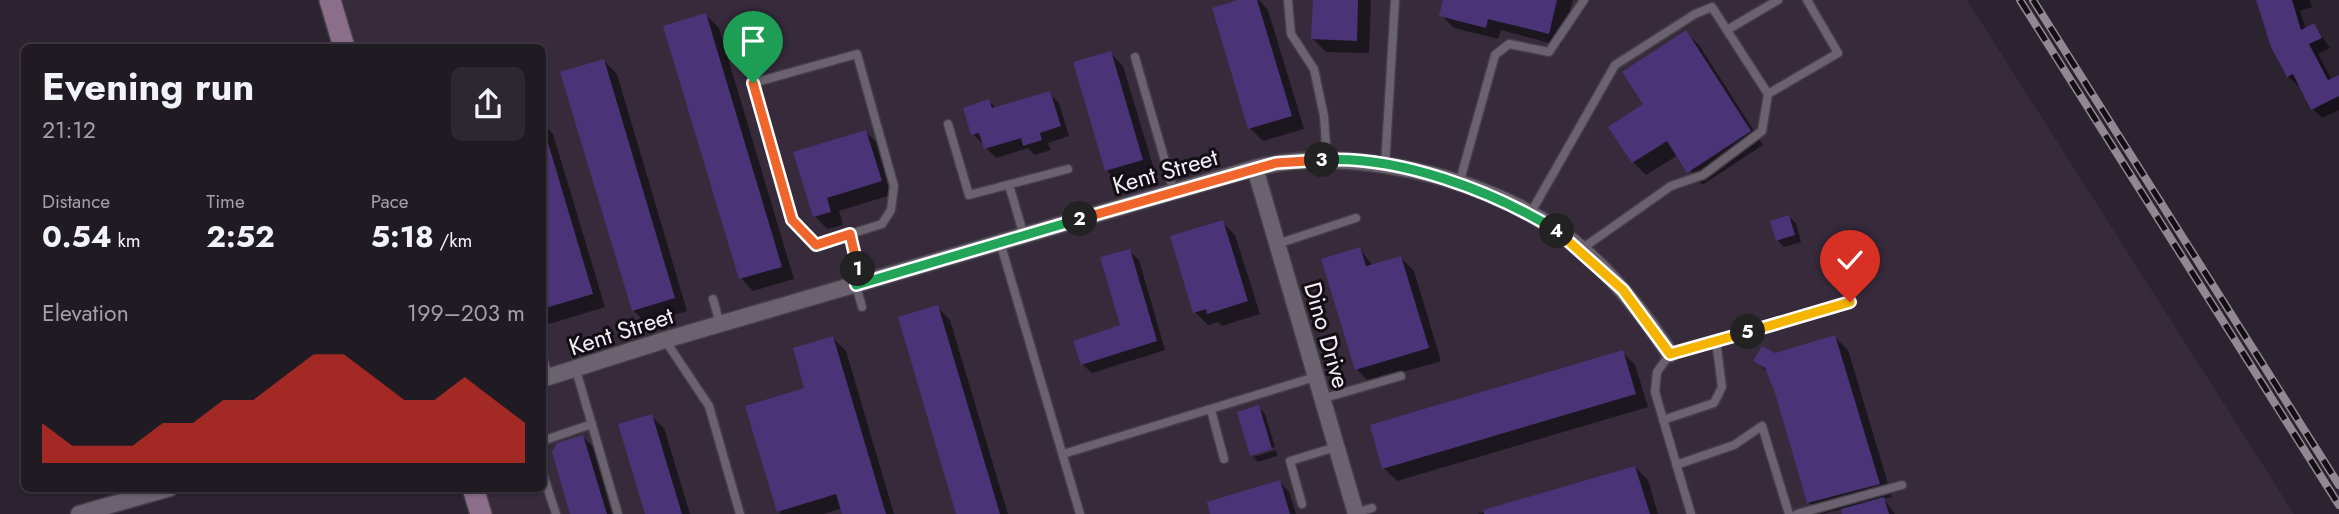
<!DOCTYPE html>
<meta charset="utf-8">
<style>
:root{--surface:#201a23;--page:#2d2730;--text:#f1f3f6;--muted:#a2a1a6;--line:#3d3841;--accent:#d93025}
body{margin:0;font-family:Jost,sans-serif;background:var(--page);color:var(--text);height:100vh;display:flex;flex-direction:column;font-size:26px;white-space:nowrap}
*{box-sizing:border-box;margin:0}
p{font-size:23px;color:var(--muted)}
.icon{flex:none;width:38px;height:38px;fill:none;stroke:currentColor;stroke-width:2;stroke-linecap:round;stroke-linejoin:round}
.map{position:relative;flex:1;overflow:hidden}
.panel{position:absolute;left:21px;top:44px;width:525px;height:448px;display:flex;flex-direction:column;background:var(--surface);border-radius:10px;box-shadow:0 2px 5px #0004,0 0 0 2px var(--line)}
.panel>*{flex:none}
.pin{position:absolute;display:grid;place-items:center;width:60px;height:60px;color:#fff;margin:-72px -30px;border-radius:50% 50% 50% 0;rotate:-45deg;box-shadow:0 0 7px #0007}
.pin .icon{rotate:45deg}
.km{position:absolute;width:35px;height:35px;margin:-18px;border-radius:50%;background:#222;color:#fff;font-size:19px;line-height:35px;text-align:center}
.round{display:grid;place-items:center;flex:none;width:74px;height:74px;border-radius:10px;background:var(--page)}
.summary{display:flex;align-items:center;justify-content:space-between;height:119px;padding:0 21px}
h1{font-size:38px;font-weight:700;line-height:52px}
.stats{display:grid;grid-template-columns:repeat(3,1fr);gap:10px;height:119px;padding:7px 21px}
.stats div{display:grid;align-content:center}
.stats b{font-size:30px;font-weight:700}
.stats small{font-size:19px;font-weight:400}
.stats p{font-size:19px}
.chart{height:196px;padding:14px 21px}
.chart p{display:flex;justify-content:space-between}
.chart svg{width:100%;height:126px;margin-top:7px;fill:var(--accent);opacity:.7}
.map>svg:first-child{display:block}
</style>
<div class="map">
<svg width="2339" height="514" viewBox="0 0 2339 514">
<rect width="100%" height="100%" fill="#2b232f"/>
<path fill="#362a3b" d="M330,0H1967L2294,514H481L473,488H542V47H344Z"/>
<g fill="#0007">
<path d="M1244,0H1259L1268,10L1304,129L1263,141L1250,128Z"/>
<path d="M1314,0H1371L1369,53L1326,52L1313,39Z"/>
<path d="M1444,0H1573L1561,46L1501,30L1498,39L1454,28L1441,15Z"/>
<path d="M2257,0H2310L2312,7L2300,11L2306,30L2314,26L2330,48L2318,54L2332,80L2339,77V110L2322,118L2313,109L2301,84L2298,86L2288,76L2272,46Z"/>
<path d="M706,15L719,28L794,279L753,291L741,278Z"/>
<path d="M1686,33L1699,45L1763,145L1702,185L1678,155L1646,175L1633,162L1645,105Z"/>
<path d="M1110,53L1123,66L1155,173L1120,183L1107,171L1076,63Z"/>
<path d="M604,61L617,74L687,311L646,323L633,310Z"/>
<path d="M1049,93L1059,103L1069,136L1048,143L1051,150L1035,155L1028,148L996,158L973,134L989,101L996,108Z"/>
<path d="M542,123L553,134L605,307L549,324L542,317Z"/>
<path d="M866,132L879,145L894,194L839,211L843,225L827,229L815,216Z"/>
<path d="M1789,217L1796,223L1801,242L1784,247L1777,240Z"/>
<path d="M1222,222L1235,235L1260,314L1222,326L1218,322L1208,325L1195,312Z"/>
<path d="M1360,249L1373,266L1401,258L1414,271L1441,361L1369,382L1357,369Z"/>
<path d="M1129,251L1139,260L1165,350L1092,373L1082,364L1122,326Z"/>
<path d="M937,307L950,320L1008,514H958Z"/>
<path d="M1835,337L1848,350L1892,497L1884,499L1895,514H1844L1843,509L1821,514L1808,502L1770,375L1756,361Z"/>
<path d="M833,338L846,351L894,514H844L842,508L823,514H781L778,511L807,390Z"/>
<path d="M1622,352L1635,365L1648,407L1397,481L1384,468Z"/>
<path d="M1258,407L1265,414L1275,447L1253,453V457L1252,455Z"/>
<path d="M651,416L664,428L690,514H647Z"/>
<path d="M583,437L596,450L615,514H572Z"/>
<path d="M1276,450L1277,456L1258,462L1253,457Z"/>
<path d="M1635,467L1648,480L1658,514H1477Z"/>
<path d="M1280,482L1289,492L1296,514H1212Z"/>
</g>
<g fill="#4b3378">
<path d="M1238,0H1257L1292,116L1248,129L1212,8Z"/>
<path d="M1313,0H1358L1357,41L1311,39Z"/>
<path d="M1443,0H1557L1549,34L1488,19L1486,28L1439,16Z"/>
<path d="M2256,0H2292L2301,30L2314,23L2322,38L2309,44L2328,80L2339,75V96L2311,110L2293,74L2287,77L2271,47Z"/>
<path d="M706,13L782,267L739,279L663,26Z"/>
<path d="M1686,30L1751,131L1687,173L1667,141L1632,163L1608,127L1643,104L1622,72Z"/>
<path d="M1111,51L1143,160L1105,171L1073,62Z"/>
<path d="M604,59L675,298L632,311L560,72Z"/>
<path d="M1050,91L1061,126L1040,133L1042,140L1023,146L1021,138L984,149L979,133L971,135L963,108L989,99L992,108Z"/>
<path d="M866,130L882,181L827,198L831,212L813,217L793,152Z"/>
<path d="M542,136H546L593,294L542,309Z"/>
<path d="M1789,215L1795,235L1776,241L1770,221Z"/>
<path d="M1223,220L1248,301L1207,314L1206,309L1193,313L1170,236Z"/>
<path d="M1360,247L1366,266L1401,256L1429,348L1355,370L1321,259Z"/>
<path d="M1130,249L1157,341L1081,365L1073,341L1120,325L1100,257Z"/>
<path d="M938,305L1000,514H956L898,317Z"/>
<path d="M1835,335L1880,484L1807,503L1775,393L1765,368L1753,361L1762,346L1775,353Z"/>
<path d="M833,336L886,514H842L836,494L777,512L745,406L804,388L793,348Z"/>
<path d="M1623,350L1636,394L1382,469L1370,425Z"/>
<path d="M1259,405L1272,449L1250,456L1237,412Z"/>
<path d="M652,414L682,514H645L618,424Z"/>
<path d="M583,435L607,514H570L552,452L557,443Z"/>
<path d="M1635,466L1650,514H1484L1483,510Z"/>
<path d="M1280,480L1290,514H1210L1207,502Z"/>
<path d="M1884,497L1889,514H1842L1841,509Z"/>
</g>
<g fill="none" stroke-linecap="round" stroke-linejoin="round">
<g stroke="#443e48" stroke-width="11">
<g id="service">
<path d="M1288,0L1291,34L1314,69L1324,116L1327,160"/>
<path d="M1727,30L1778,0"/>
<path d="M857,54L894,186L891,210L882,224L815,245L792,220L753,83Z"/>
<path d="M1135,57L1174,192"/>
<path d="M1768,94L1838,53L1807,0"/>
<path d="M948,124L969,195L1068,169"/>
<path d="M1385,166L1395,0"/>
<path d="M1459,184L1495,55L1509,44L1549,52L1584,0"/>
<path d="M1009,185L1024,236"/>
<path d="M1530,214L1615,65L1695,14L1712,7L1768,94L1762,131L1703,175L1671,186L1580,250"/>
<path d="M850,234L859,263L856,285L862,307"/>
<path d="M1000,242L1080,514"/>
<path d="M1277,244L1356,218"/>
<path d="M713,299L720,324"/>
<path d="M665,340L709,406L740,514"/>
<path d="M542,356L549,377"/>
<path d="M576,370L618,514"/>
<path d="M1321,399L1401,376"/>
<path d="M1211,410L1224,459"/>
<path d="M1663,420L1714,403L1722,387L1716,341"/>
<path d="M542,441L592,424"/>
<path d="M1063,454L1315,377"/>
<path d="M1676,465L1734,445L1762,426L1789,514"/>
<path d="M542,471L556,514"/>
<path d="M1302,504L1290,461L1336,447"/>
<path d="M1355,513L1372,508"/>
<path d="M1691,514L1655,392L1657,372L1670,354L1850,302"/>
<path d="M1797,514L1902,485"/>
</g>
</g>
<g stroke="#443e48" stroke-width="19">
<g id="minor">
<path d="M1255,168L1356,514"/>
<path d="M542,379L665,340L1255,168C1350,144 1486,177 1564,235C1607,267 1641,310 1670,354"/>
<path d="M79,514L170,488"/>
</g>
</g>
<g stroke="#443e48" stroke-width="24">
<g id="secondary">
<path d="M330,0L344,47"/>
<path d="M473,488L481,514"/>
</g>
</g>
<use href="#service" stroke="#6b626f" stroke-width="8"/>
<use href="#minor" stroke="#6b626f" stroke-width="16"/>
<use href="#secondary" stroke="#8b6e8a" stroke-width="21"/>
<g stroke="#908993" stroke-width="8">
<g id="rail">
<path d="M2020,0L2339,505"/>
<path d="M2033,0L2339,485"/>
</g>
</g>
<use href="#rail" stroke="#120e13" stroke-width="5" stroke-dasharray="16" stroke-linecap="butt"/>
</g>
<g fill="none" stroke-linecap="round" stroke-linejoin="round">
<g stroke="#fff" stroke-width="14">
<path id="split-1" d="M753,83L792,220L816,245L850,234L858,269"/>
</g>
<g stroke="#fff" stroke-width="14">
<path id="split-2" d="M858,269L856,285L1080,219"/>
</g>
<g stroke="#fff" stroke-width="14">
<path id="split-3" d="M1080,219L1276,163L1322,160"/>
</g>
<g stroke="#fff" stroke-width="14">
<path id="split-4" d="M1322,160C1397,155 1494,191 1557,231"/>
</g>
<g stroke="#fff" stroke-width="14">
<path id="split-5" d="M1557,231L1623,290L1670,354L1748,332"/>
</g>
<g stroke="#fff" stroke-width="14">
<path id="split-6" d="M1748,332L1850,302"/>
</g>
<use href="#split-1" stroke="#f0652b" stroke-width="9"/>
<use href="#split-2" stroke="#22a559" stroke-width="9"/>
<use href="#split-3" stroke="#f0652b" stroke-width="9"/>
<use href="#split-4" stroke="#22a559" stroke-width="9"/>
<use href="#split-5" stroke="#f5b400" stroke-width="9"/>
<use href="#split-6" stroke="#f5b400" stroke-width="9"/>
</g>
<g text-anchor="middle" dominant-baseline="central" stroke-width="6" stroke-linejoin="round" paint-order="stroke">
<g font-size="24" fill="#f3edf5" stroke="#120e13">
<text transform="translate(1165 171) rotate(-16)">Kent Street</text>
<text transform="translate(621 331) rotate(-18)">Kent Street</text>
<text transform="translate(1327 335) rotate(74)">Dino Drive</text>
</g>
</g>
</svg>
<div class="pin" style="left:753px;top:83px;background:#1e9e55"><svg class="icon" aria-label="arrive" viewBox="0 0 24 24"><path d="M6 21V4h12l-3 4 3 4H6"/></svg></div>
<div class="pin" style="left:1850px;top:302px;background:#d93025"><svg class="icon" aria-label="check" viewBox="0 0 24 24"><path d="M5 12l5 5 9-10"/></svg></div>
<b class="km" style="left:858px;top:269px">1</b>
<b class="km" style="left:1080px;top:219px">2</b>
<b class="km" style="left:1322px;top:160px">3</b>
<b class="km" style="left:1557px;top:231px">4</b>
<b class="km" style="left:1748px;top:332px">5</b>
<section class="panel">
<div class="summary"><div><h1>Evening run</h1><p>21:12</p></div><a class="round"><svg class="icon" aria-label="share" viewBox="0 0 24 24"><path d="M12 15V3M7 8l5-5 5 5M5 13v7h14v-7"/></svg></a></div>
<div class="stats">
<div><p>Distance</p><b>0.54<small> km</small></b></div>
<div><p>Time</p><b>2:52</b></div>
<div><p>Pace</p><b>5:18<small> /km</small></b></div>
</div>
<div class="chart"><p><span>Elevation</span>199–203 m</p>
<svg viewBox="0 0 160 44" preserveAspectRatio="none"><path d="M0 44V30L10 38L20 38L30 38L40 30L50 30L60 22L70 22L80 14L90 6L100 6L110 14L120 22L130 22L140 14L150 22L160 30V44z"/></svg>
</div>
</section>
</div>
